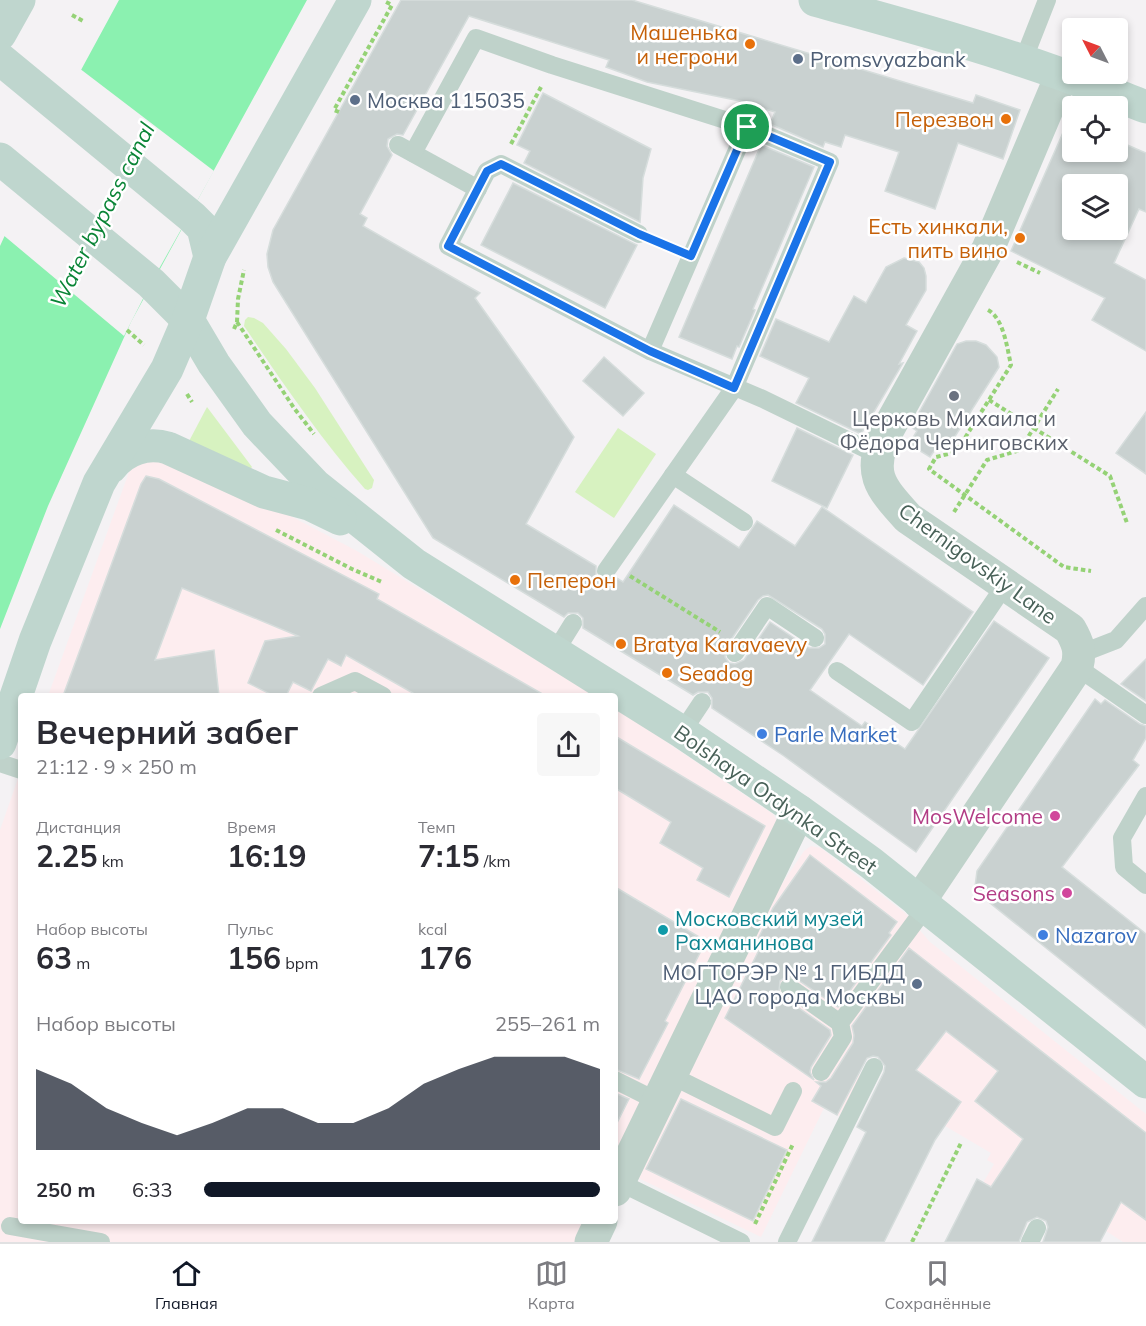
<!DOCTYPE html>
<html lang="ru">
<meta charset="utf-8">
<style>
:root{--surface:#fff;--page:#f7f7f7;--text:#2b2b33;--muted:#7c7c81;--line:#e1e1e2;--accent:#111827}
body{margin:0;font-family:Mulish,sans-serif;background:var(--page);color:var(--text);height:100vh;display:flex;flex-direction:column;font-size:22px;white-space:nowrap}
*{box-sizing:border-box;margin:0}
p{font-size:20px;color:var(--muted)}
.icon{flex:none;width:33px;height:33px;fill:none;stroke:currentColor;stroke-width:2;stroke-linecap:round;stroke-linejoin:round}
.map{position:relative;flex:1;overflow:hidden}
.drawer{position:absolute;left:18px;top:693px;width:600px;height:531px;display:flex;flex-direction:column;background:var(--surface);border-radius:6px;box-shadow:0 3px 9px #0003}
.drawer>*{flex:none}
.needle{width:39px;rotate:312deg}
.buttons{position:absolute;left:1062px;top:18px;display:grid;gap:12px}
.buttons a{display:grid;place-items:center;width:66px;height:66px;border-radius:6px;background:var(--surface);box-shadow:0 3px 9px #0003;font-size:30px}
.pin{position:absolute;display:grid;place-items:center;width:51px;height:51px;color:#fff;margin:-26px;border:3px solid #fff;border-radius:50%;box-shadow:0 2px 6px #0007}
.round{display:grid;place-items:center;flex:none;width:63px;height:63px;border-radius:6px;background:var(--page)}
.summary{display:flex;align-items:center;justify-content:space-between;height:102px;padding:0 18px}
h1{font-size:33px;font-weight:700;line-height:45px}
.figures{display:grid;grid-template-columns:repeat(3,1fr);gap:9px;height:102px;padding:6px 18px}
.figures div{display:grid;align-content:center}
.figures b{font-size:30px;font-weight:700}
.figures small{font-size:16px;font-weight:400}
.figures p{font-size:16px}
.chart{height:168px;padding:12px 18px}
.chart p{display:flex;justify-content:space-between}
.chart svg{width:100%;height:108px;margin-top:6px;fill:var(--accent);opacity:.7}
ul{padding:0 18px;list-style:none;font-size:20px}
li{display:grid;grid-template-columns:96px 72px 1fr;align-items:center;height:45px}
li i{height:15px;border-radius:8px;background:var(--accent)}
.tabs{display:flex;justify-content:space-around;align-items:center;height:84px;border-top:2px solid var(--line);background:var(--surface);font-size:16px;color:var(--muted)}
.tabs a{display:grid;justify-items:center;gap:3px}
.tabs .current{color:var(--accent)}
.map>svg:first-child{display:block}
</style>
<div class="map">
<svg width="1146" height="1242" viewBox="0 0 1146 1242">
<rect width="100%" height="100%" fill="#f4f2f4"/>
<g fill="#fdedef">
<path d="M155,455L262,501L357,551L596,696H48L129,472L137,464Z"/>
<path d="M615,707L773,814L777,821L615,1162Z"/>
<path d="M21,770V1221H588L578,1242H0V830Z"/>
<path d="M811,846L821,848L905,913L930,942L1146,1114V1242H1123L1106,1231L1101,1242H1063L1068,1234L983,1183L994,1164L987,1160L991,1153L945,1126L961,1102L872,1037L849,1068L862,1076L839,1116L824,1108L761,1237L632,1175L748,934L804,851Z"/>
</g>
<g fill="#d7f2c0">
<path d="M248,317L254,318L263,323L286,349L315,388L374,480L372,488L368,490L365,489C320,438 282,382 244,326L245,320Z"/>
<path d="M207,407L252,467L247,473L187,445Z"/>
<path d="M618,428L656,454L614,518L575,492Z"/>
</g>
<path fill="#8bf1b0" d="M119,0H307L131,322L48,506L0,629V246L81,70Z"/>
<path fill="#f4f2f4" d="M79,68L214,171L151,283L124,336L2,234Z"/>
<g fill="#c9d1d0" stroke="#d6dddc" stroke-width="1.5" fill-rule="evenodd">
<path d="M401,0H632L973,103L976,95L1020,110L1003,159L958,143L935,209L885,191L899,152L845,135L841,147L825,142L823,147L770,124L775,112L740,101L647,82L606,67L609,60L469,16L403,135L397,134L388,139L387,146L392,155L360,214L367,218L363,226L480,293L475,298L574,437L526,524L596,566V575L600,580L610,581L615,577L623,582L674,505L739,548L757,521L795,546L822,507L973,612L923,685L849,634L810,690L862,726L865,722L905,749L994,621L1049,658L916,852L784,756L712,708V698L708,692H698L693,695L583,628V618L578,613H568L564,617L433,538L273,282L268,267L267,254L273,230ZM768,595L822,629L825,634V644L819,648H809L770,622L744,660L735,664L729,663L725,657L726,647L758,600L763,596Z"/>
<path d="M543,93L651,149L643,178L640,222L524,163L530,151L517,145Z"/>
<path d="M1072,124V152H1118V141L1146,153V212L1139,209L1114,263L1146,280V351L1092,320L1105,298L1011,251L1065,128ZM1072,184H1118V230H1072Z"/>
<path d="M761,145L814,167L753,309L755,310L739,347L737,346L732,359L679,337Z"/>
<path d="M513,183L637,245L605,308L481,245Z"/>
<path d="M904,258L919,262L924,268L926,276V290L906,325L917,331L899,364L903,363L861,434L796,403L809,378L760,356L776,319L829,342L854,296L866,303L886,267Z"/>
<path d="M966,341H976L986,345L997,357L999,367L947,449L939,444L930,457L909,444L917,431L911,427L957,344Z"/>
<path d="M604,357L644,393L623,416L583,381Z"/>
<path d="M1146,412V474L1116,453Z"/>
<path d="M797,428L853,455L827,508L772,481Z"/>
<path d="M146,476L159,479L379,594L377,599L546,696H418L346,655L341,666L328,659L311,691L293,682L286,696H274L248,683L265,641L298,636L182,588L155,660L214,650L219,696H63L141,484Z"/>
<path d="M1146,659V701L1121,684Z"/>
<path d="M1095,699L1101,704L1105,700L1140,724L1146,726V738L1133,760L1139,765L1062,867L1146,934V1028L980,895L975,887L977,871Z"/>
<path d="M615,736L765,826L729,897L697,880L703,868L660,843L671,822L615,788Z"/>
<path d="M810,855L897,922L889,933L891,935L838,1007L795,978L785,977L780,981L779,991L782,996L830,1030L831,1035L811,1067L810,1072L814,1080L725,1018L763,942L758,939L773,908Z"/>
<path d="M615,887L706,941L665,1021L668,1023L639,1079L615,1069Z"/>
<path d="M909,948L1146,1133V1220L1121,1202L1100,1242H1043L1048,1227L1046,1221L1037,1217L1027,1222L1019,1242H945L977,1179L991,1187L1023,1139L975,1101L998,1071L946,1031L916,1070L961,1102L935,1140L884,1242H812L866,1132L857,1127L884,1072L885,1066L878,1057L873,1056L867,1058L837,1115L812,1101L821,1086L816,1082H826L831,1078L853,1043L854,1035L852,1026Z"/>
<path d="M615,1093L629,1099L615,1127Z"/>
<path d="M681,1099L787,1150L753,1221L646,1169Z"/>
</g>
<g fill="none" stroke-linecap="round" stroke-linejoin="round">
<g stroke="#95d276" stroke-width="4" stroke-dasharray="4.5 3" stroke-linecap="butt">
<path d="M72,15L83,21"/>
<path d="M339,112L334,110L392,5L386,2"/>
<path d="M511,144L541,87"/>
<path d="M1017,262L1040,273"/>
<path d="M988,310C1004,319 1007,348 1011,365L956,452L936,457L929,469L1064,567L1091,571"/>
<path d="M237,322L294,408L314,434"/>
<path d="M234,329L237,322L238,299L244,270"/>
<path d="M127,330L144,345"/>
<path d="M187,394L192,402"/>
<path d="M989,400L1110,476L1127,523"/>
<path d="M954,512L987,460L1020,450L1058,389"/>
<path d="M276,530L352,569L382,582"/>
<path d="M630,576L720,632"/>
<path d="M755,1224L793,1144"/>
<path d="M912,1242L961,1143"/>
</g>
<g stroke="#bfd2ca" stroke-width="18">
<path d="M1023,61L1047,0"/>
<path d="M398,145L478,189"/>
<path d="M413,153L476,38L552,65L747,127"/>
<path d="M639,234L501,164L487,171L448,246L650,351L763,399L878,455"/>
<path d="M673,475L744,522"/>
<path d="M606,571L734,388L830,162L747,127L650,351"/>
<path d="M555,652L573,623"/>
<path d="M735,653L767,606L815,638"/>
<path d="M1080,654L1116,640L1146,606"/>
<path d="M1077,667L1146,715"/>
<path d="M837,671L912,722L1005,585"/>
<path d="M321,696L355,681L383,696"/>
<path d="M682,732L702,702"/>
<path d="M0,763L21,770"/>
<path d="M1146,796L1122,838L1124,867L1146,885"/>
<path d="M789,987L840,1023"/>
<path d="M821,1072L843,1037L840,1023L926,907"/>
<path d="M670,1075L775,1127L793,1091"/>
<path d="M615,1080L657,1101"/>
<path d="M619,1182L741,1242"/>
<path d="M10,1226L101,1242"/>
<path d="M787,1242L874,1067"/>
<path d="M1030,1242L1037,1228"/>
</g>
<g stroke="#bfd2ca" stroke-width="33">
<path d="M919,902L1077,667C1081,651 1078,643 1070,629L908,518C879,486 867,473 887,431L988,249L1062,74"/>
<path d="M615,1190L799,811"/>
<path d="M591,1242L601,1221"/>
</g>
<g stroke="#bfd6ce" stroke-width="33">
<path d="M815,0C897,23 980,45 1061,74C1089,84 1118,96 1146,107"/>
<path d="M0,34L19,0"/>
<path d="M0,59L192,217L203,228L210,257"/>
<path d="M0,159L151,283L188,320L214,364L257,424L316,486L414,564L682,732L799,811L871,863L1146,1082"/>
<path d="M111,467C125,449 147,442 168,448L264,492L309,504L340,519"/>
<path d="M0,743L35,641L99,483L167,369L188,320L210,257L355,0"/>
</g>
</g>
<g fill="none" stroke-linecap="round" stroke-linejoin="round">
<g stroke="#fff" stroke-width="12">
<path id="route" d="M747,127L830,162L734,388L650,351L448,246L487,171L501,164L639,234L691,256Z"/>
</g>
<use href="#route" stroke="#1a73e8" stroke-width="8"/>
</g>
<g fill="#e8710a" stroke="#fff" stroke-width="2">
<circle cx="750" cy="44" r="6"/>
<circle cx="1006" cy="119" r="6"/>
<circle cx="1020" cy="238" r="6"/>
<circle cx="515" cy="580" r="6"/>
<circle cx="621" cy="644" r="6"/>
<circle cx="667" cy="673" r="6"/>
</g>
<g fill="#5c6f8a" stroke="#fff" stroke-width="2">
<circle cx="798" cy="59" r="6"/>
<circle cx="355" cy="100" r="6"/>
<circle cx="917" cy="984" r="6"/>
</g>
<circle fill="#6b7280" stroke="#fff" stroke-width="2" cx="954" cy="396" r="6"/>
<g fill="#3f7fe0" stroke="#fff" stroke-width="2">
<circle cx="762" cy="734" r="6"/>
<circle cx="1043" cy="935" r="6"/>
</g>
<g fill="#d1479c" stroke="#fff" stroke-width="2">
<circle cx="1055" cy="816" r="6"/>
<circle cx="1067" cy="893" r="6"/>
</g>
<circle fill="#0f9aa8" stroke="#fff" stroke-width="2" cx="663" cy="930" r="6"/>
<g text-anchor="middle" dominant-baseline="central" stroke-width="5" stroke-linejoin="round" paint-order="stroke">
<g font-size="21" fill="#c56008" stroke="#fff" text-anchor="end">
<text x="738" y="32">Машенька<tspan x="738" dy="24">и негрони</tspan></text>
<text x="994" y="119">Перезвон</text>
<text x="1008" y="226">Есть хинкали,<tspan x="1008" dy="24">пить вино</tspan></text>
<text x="527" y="580" text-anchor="start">Пеперон</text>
<text x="633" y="644" text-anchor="start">Bratya Karavaevy</text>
<text x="679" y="673" text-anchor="start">Seadog</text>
</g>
<g font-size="21" fill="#4e5e75" stroke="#fff" text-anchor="start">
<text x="810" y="59">Promsvyazbank</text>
<text x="367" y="100">Москва 115035</text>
<text x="905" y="972" text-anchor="end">МОГТОРЭР № 1 ГИБДД<tspan x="905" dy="24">ЦАО города Москвы</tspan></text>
</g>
<g font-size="21" fill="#5b616d" stroke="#fff">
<text x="954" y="418">Церковь Михаила и<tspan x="954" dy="24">Фёдора Черниговских</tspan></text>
</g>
<g font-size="21" fill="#486158" stroke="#fff">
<text transform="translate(978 563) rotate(36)">Chernigovskiy Lane</text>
<text transform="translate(776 799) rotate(35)">Bolshaya Ordynka Street</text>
</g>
<g font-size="21" fill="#366cbe" stroke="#fff" text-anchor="start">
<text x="774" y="734">Parle Market</text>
<text x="1055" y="935">Nazarov</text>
</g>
<g font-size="21" fill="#b23c85" stroke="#fff" text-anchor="end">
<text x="1043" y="816">MosWelcome</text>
<text x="1055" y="893">Seasons</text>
</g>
<g font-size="21" fill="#0d838f" stroke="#fff" text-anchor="start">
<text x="675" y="918">Московский музей<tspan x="675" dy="24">Рахманинова</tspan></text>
</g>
<g font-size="22" font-style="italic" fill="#098436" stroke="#fff">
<text transform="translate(102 215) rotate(-63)">Water bypass canal</text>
</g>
</g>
</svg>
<div class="buttons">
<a><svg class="needle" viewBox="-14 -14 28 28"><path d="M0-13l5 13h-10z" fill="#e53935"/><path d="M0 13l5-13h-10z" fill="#7c7c81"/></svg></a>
<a><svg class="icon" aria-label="locate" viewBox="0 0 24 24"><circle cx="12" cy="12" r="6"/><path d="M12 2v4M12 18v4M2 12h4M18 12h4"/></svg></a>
<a><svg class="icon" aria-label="layers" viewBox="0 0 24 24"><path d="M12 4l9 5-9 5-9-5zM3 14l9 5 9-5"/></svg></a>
</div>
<div class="pin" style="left:747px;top:127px;background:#1e9e55"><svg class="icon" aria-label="arrive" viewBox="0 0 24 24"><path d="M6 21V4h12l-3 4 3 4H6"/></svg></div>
<section class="drawer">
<div class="summary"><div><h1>Вечерний забег</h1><p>21:12 · 9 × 250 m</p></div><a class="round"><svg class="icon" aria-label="share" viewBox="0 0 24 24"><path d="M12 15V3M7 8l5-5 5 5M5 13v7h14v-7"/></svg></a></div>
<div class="figures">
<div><p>Дистанция</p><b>2.25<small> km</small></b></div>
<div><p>Время</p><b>16:19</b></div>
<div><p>Темп</p><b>7:15<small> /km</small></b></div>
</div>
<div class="figures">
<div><p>Набор высоты</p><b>63<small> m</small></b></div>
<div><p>Пульс</p><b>156<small> bpm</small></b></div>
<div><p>kcal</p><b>176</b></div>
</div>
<div class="chart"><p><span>Набор высоты</span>255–261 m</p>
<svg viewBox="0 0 160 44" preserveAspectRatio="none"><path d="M0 44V11L10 17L20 27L30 33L40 38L50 33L60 27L70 27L80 33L90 33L100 27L110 17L120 11L130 6L140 6L150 6L160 11V44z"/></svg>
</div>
<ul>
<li><b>250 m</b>6:33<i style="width:100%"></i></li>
</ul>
</section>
</div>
<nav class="tabs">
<a class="current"><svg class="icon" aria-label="home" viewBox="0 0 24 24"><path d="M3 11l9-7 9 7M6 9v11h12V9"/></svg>Главная</a>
<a><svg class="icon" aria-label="map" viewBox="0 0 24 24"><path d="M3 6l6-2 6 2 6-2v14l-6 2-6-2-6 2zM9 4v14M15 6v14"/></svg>Карта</a>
<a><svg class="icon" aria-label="saved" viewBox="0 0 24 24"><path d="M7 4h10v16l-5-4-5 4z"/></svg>Сохранённые</a>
</nav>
